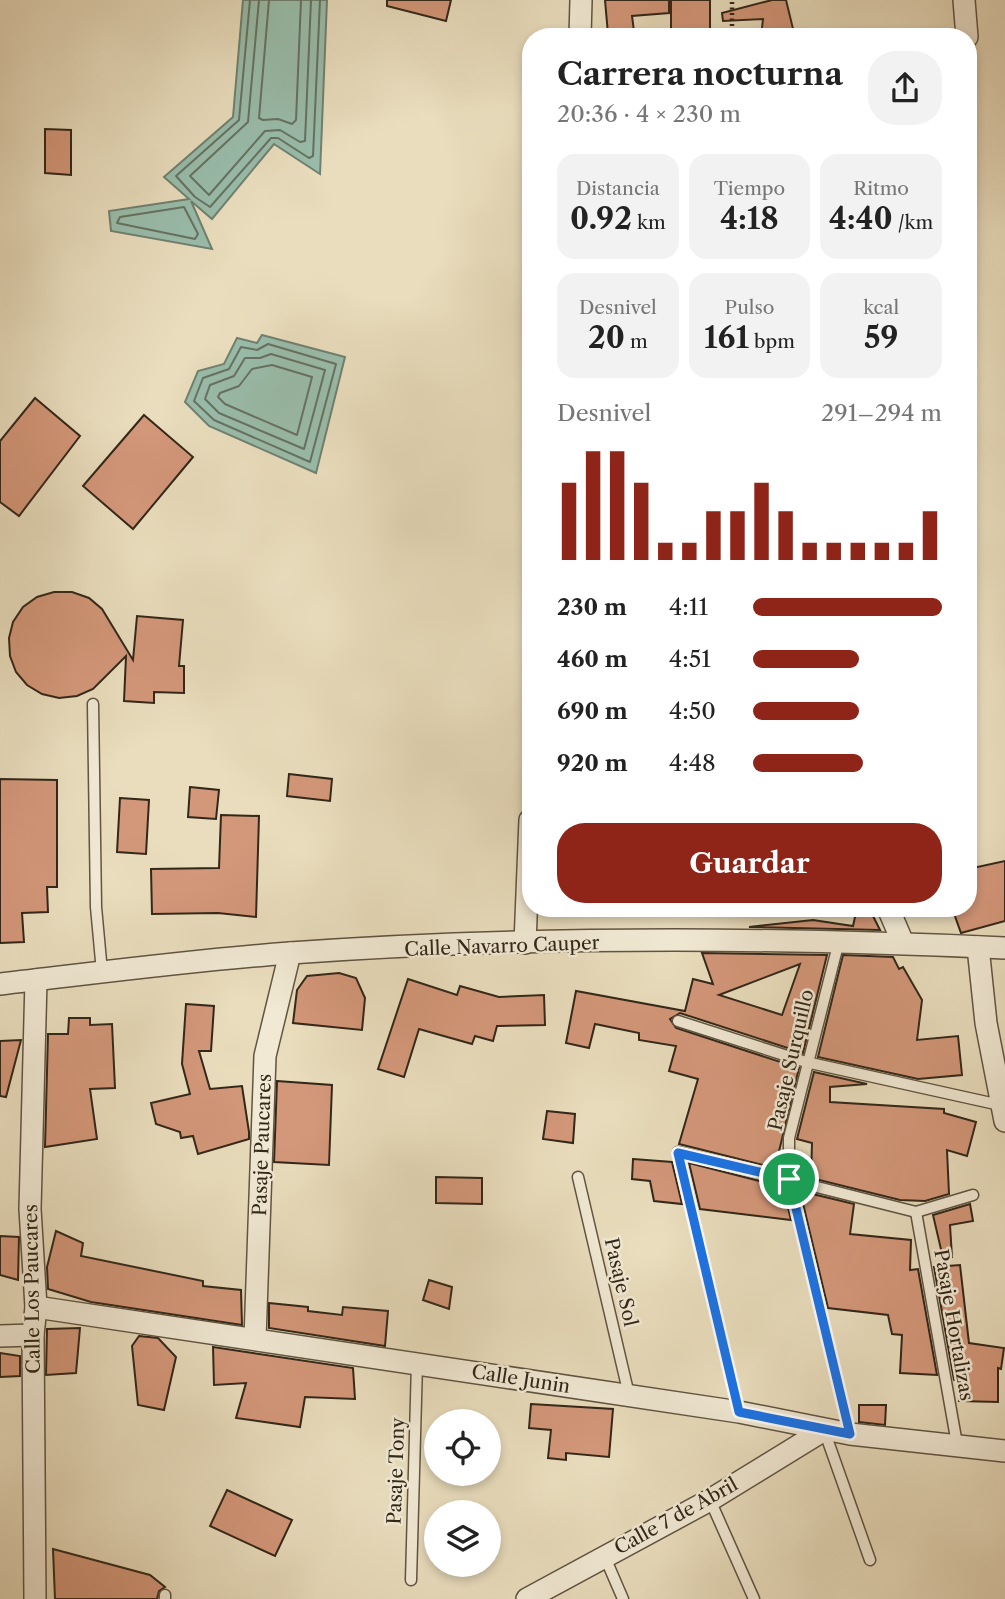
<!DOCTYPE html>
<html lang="es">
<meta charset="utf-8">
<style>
:root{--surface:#fff;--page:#f2f2f2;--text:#222;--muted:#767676;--accent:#8f2418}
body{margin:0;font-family:"Libre Caslon Text",serif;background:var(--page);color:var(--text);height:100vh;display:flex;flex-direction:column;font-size:26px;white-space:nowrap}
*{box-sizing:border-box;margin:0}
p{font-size:23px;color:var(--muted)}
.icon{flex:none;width:38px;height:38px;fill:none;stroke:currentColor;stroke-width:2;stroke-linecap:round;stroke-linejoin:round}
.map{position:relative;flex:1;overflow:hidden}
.drawer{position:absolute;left:522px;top:28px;width:455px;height:889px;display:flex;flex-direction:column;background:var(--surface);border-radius:28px;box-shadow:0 4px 10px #0003}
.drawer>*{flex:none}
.controls{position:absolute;left:424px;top:1409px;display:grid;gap:14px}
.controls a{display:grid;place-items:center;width:77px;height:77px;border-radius:50%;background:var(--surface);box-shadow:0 4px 10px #0003;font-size:35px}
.pin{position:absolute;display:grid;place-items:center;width:60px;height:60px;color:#fff;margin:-30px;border:4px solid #fff;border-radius:50%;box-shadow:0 2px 7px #0007}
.round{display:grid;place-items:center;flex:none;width:74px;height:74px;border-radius:28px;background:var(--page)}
.headline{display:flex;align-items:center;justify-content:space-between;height:119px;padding:0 35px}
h1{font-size:32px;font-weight:700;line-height:52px}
.stats{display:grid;grid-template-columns:repeat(3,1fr);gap:10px;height:119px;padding:7px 35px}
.stats div{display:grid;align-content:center;border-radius:18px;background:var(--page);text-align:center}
.stats b{font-size:30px;font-weight:700}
.stats small{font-size:19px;font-weight:400}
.stats p{font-size:19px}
.chart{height:196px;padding:14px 35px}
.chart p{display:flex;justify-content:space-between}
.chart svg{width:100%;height:126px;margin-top:7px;stroke:var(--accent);stroke-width:6}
.cta{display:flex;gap:14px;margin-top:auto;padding:14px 35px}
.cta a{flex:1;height:80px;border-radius:28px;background:var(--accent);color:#fff;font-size:28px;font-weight:700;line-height:80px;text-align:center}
ul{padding:0 35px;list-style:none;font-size:23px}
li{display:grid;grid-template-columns:112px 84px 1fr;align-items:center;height:52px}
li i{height:18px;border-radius:9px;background:var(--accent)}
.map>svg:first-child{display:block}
</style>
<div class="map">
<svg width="1005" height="1599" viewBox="0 0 1005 1599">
<rect width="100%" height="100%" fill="#e9ddbd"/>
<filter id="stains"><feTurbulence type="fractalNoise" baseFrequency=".00286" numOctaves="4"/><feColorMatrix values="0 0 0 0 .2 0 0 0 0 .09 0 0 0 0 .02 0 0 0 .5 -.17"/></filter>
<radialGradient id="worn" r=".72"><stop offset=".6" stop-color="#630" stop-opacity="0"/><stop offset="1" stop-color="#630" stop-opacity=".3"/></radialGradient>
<g fill="#99bdab" stroke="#708171" stroke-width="2">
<path d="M243,0H327L320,174L274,144L212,219L191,201L212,249L111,231L109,211L189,199L164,177L233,117Z"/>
<path d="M262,335L345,357L316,473L209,426L185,402L198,371L224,364L237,338L257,343Z"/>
</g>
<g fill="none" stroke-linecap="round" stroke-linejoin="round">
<g stroke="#667262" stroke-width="2">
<path d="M250,0L239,120L176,176L195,197L210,207L271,138H278L309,158L313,156L320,0"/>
<path d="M259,0L248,122L190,176L209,195L265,131L280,130L300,142L305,141L311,0"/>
<path d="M269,0L259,118L263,120L278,119L292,124L296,120L301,0"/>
<path d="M184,207L198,234L195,239L117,223L120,217Z"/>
<path d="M268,344L336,364L310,462L214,420L194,401L203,378L229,369L241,347L257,350Z"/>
<path d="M271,354L325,370L304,449L219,413L205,399L210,385L234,376L245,358H260Z"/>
<path d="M272,365L312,377L297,435L225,404L218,397L220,393L239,386L252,369Z"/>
</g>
</g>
<g fill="#d39779" stroke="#322719" stroke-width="2" fill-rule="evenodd">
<path d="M387,0H451L446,21L387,6Z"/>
<path d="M605,0H669V13L632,16L634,31L608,34Z"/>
<rect x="671" y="0" width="39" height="37"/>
<path d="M772,0H786L795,37H761L763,19L723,21L722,13Z"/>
<path d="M45,129L71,130V175L45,173Z"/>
<path d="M35,398L80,436L19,516L0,502V441Z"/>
<path d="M144,415L193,457L133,529L83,486Z"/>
<path d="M54,592H72L89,598L102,609L133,660L137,616L183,620L179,666H184V693L154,692V703L124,701L126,656L93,689L77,696L59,698L42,694L27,685L16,672L10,656L9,638L13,622L23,607L37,597Z"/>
<path d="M289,774L332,779L330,801L287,796Z"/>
<path d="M0,779L57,780V887H47L48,912L22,913L24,942L0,943Z"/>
<path d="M190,787L219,790L216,819L188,817Z"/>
<path d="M120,798L149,800L146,854L117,852Z"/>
<path d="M221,815L259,816L256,917L218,913L152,914L151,869L219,868Z"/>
<path d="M1005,861V921L961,933L952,908H968V869Z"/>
<path d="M857,908H869L880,930L749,927L813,920L853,926Z"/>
<path d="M702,953L827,955L803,1053L680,1013L670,1019L676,1028L799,1068L775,1168L679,1144L698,1079L669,1071L676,1046L639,1040V1033L595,1024L589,1048L566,1043L576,991L685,1011L693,979L713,984ZM800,964L782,1015L719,995Z"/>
<path d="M843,955L893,957L899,969L903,967L922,1000L917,1040L958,1036L962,1075L918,1079L818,1057Z"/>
<path d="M339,973L356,978L365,998L362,1030L293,1023L297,990L307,976Z"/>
<path d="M408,979L457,995L460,986L499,997L544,995L545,1025L497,1026L493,1041L475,1036L472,1044L419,1029L404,1077L378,1069Z"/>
<path d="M186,1004L214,1006L211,1051H199L210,1089L242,1086L249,1132V1139L198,1154L193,1136L181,1138L180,1132L156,1124L151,1103L190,1094L182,1064Z"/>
<path d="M69,1018H90V1025L112,1024L115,1088L90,1089L97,1139L45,1147L48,1034H68Z"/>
<path d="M21,1040L6,1097L0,1096V1041Z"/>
<path d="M814,1072L867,1084L830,1087V1102L944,1109V1113L976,1122L967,1156L947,1150L949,1194L925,1201L900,1200L811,1178L812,1143L797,1139Z"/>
<path d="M277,1081L332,1085L329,1165L274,1162Z"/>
<path d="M547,1111L575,1114L573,1143L543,1139Z"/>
<path d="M633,1159L672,1162L682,1204L654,1201L650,1181L632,1179Z"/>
<path d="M689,1163L783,1187L791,1220L700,1209Z"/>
<path d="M436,1177L482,1178V1204L436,1203Z"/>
<path d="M800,1191L854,1204L850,1234L911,1240L910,1270L918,1269L937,1375L900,1373L902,1335L892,1334L888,1315L828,1308Z"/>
<path d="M970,1204L973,1221L950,1225L952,1257L943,1258L933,1215Z"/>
<path d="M56,1231L83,1243L81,1256L203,1281V1286L241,1290L242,1325L91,1302L48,1289L47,1267Z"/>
<path d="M0,1236L19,1237L18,1280L0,1275Z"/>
<path d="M960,1265L969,1343L1004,1348L1001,1369L998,1368V1402L959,1401V1381L954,1380L934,1267Z"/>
<path d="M429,1280L452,1287L449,1309L423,1300Z"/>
<path d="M269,1303L308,1307V1311L342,1315L343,1307L388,1311L385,1346L269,1328Z"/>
<path d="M80,1328L76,1373L46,1375L47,1329Z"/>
<path d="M139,1336L158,1338L176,1357L164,1410L138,1405L132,1346Z"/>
<path d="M213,1347L353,1368L355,1399L305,1397L300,1427L236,1418L246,1383L214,1385Z"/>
<path d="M0,1353L20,1356V1376L0,1377Z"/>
<path d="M531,1404L613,1409L609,1457L566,1453V1460L548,1458L551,1430L529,1428Z"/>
<path d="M859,1405H886L885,1425L859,1422Z"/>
<path d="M227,1490L292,1520L275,1556L210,1526Z"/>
<path d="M53,1549L150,1575L165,1587L159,1591L157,1599H55Z"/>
</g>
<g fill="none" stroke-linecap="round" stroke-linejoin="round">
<g stroke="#605442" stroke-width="13">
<g id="service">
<path d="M93,704L96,907L102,972"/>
<path d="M839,941L789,1138V1179L850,1434"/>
<path d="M678,1021L806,1062L1000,1105"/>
<path d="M578,1177L629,1395"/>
<path d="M916,1212L957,1444"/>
<path d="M739,1412L678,1152L916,1212L973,1195"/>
<path d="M824,1430L870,1560"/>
<path d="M710,1500L754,1599"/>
<path d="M604,1555L623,1599"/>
<path d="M411,1580L417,1363"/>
<path d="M165,1595V1599"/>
</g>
</g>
<g stroke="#605442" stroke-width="24">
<g id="minor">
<path d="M964,0L967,37"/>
<path d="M580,37L581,0"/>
<path d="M888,908L903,943"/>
<path d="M525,943L530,820"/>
<path d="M978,947L986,1023L1005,1121"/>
<path d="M0,984C96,973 193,960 290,953C527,936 768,937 1005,948"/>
<path d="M36,1307L739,1412L850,1434L1005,1451"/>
<path d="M0,1336L33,1335"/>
<path d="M255,1339L265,1056L290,953"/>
<path d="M35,1599L33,1335L36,1307L30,1209L36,980"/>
<path d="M527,1599L710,1500L824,1430"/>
</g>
</g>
<path stroke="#322719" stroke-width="4.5" stroke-dasharray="2 3.5" stroke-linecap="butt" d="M732,37V0"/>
<use href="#service" stroke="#f1e9d4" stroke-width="10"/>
<use href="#minor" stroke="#f1e9d4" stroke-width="21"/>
</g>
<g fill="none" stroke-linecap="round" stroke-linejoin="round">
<g stroke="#fff" stroke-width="14">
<path id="route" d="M678,1153L789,1179L850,1434L739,1412Z"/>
</g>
<use href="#route" stroke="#1a73e8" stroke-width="9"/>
</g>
<g text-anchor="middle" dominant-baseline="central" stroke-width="5" stroke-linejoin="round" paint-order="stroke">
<g font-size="19" fill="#322719" stroke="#f1e9d4">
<text transform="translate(502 946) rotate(-2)">Calle Navarro Cauper</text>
<text transform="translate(791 1060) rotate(-77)">Pasaje Surquillo</text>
<text transform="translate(262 1145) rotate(-88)">Pasaje Paucares</text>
<text transform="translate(621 1282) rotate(77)">Pasaje Sol</text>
<text transform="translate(32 1289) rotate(-91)">Calle Los Paucares</text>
<text transform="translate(954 1325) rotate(80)">Pasaje Hortalizas</text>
<text transform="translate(521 1379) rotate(9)">Calle Junin</text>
<text transform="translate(396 1471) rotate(-88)">Pasaje Tony</text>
<text transform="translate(676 1516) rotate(-29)">Calle 7 de Abril</text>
</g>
</g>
<rect width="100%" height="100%" filter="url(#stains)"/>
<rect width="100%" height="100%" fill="url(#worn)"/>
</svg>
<div class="controls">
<a><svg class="icon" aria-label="locate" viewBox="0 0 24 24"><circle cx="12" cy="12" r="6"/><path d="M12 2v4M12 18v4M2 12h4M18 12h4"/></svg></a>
<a><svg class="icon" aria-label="layers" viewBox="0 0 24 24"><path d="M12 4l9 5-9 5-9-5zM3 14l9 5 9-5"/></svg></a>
</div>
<div class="pin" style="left:789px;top:1179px;background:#1e9e55"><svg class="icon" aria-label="arrive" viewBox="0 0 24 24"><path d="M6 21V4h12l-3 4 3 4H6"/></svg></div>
<section class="drawer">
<div class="headline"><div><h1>Carrera nocturna</h1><p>20:36 · 4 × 230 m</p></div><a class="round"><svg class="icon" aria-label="share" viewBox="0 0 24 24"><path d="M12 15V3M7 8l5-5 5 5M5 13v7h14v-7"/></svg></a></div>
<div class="stats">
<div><p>Distancia</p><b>0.92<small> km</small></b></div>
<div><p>Tiempo</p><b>4:18</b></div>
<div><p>Ritmo</p><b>4:40<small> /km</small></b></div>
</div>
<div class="stats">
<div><p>Desnivel</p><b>20<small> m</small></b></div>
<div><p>Pulso</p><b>161<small> bpm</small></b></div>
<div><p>kcal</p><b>59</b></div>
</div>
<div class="chart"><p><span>Desnivel</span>291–294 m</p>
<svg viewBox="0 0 160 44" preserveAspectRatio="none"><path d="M5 44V17M15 44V6M25 44V6M35 44V17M45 44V38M55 44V38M65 44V27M75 44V27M85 44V17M95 44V27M105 44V38M115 44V38M125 44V38M135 44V38M145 44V38M155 44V27"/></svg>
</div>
<ul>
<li><b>230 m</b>4:11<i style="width:100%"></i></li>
<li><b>460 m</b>4:51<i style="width:56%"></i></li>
<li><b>690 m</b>4:50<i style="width:56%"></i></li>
<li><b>920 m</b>4:48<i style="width:58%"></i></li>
</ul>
<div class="cta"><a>Guardar</a></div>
</section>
</div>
